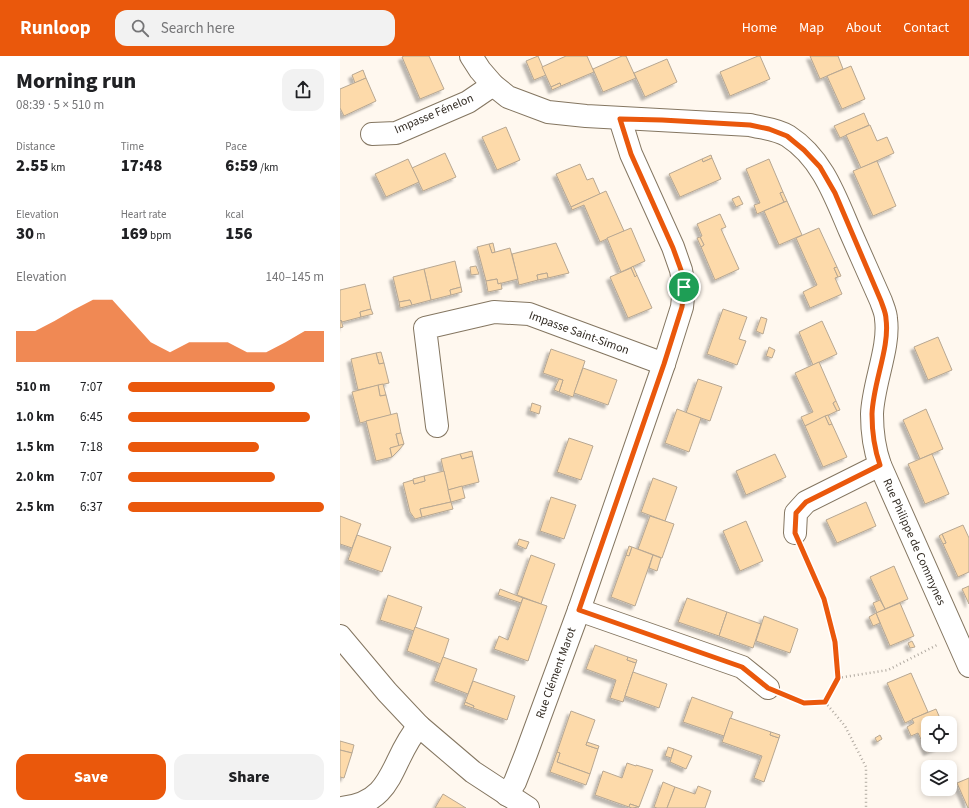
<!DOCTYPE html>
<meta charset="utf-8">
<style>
:root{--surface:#fff;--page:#f2f2f2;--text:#202124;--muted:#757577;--accent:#ea580c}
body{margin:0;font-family:"Source Sans 3",sans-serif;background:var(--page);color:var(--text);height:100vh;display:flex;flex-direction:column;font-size:15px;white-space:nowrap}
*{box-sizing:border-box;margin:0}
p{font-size:13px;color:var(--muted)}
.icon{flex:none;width:22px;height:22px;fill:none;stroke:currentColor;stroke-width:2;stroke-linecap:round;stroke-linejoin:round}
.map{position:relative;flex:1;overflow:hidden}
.details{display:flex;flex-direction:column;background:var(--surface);width:340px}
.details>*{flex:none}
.controls{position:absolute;left:581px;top:660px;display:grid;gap:8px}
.controls a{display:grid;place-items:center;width:36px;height:36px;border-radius:8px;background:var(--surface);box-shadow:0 2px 6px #0003;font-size:20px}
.pin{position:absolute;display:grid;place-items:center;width:34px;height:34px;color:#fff;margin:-17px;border:2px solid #fff;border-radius:50%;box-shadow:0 1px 4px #0007}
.round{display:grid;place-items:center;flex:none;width:42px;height:42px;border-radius:12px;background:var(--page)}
.head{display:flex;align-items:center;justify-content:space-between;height:68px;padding:0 16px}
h1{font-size:22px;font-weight:800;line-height:30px}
.figures{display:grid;grid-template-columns:repeat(3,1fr);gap:6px;height:68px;padding:4px 16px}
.figures div{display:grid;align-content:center}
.figures b{font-size:17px;font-weight:800}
.figures small{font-size:11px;font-weight:400}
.figures p{font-size:11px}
.chart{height:112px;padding:8px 16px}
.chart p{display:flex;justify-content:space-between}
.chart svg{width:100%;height:72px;margin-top:4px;fill:var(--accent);opacity:.7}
.cta{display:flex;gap:8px;margin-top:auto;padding:8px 16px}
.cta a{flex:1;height:46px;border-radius:12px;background:var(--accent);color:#fff;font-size:16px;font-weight:800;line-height:46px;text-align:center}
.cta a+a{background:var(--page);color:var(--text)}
ul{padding:0 16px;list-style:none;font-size:13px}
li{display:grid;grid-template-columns:64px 48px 1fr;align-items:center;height:30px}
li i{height:10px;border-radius:5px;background:var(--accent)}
header{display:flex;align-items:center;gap:24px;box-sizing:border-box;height:56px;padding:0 20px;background:var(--accent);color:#fff}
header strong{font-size:19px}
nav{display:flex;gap:22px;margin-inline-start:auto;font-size:14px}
.search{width:280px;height:36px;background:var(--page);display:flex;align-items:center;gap:10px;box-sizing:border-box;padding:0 14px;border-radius:12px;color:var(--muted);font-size:15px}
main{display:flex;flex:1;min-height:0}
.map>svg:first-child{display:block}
</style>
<header>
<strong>Runloop</strong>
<div class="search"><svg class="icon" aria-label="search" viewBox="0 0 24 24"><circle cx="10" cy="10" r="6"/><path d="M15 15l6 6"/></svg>Search here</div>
<nav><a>Home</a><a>Map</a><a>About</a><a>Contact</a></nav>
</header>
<main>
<section class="details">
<div class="head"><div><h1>Morning run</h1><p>08:39 · 5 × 510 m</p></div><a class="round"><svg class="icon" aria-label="share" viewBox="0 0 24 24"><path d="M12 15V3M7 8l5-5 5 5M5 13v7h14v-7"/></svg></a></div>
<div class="figures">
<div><p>Distance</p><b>2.55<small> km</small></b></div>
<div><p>Time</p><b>17:48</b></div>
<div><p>Pace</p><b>6:59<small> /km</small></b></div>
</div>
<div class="figures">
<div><p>Elevation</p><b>30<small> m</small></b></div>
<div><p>Heart rate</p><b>169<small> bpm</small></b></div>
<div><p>kcal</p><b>156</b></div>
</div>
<div class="chart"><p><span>Elevation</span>140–145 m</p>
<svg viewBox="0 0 160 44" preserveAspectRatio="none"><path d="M0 44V25L10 25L20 19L30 12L40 6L50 6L60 19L70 32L80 38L90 32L100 32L110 32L120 38L130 38L140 32L150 25L160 25V44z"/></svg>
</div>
<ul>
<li><b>510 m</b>7:07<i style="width:75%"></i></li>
<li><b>1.0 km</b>6:45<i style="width:93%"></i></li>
<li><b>1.5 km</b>7:18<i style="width:67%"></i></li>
<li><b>2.0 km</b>7:07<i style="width:75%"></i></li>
<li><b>2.5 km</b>6:37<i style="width:100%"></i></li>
</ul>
<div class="cta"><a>Save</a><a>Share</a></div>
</section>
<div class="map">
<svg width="629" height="752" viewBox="0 0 629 752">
<defs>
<filter id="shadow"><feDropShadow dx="-3.5" dy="3.5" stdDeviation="1" flood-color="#0004"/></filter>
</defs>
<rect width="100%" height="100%" fill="#fff8ef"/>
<g fill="#fddaaa" stroke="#b7a792" filter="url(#shadow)">
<path d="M64,0H89L104,33L80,43L62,1Z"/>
<path d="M198,0L206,19L194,24L186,5Z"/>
<path d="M226,0H247L254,16L221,30L220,27L211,31L202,11Z"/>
<path d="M282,0H286L296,22L263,36L253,13Z"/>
<path d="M418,0H420L430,23L390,40L380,16Z"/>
<path d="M470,0H498L503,13L480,23Z"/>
<path d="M327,3L337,26L305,41L294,17Z"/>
<path d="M511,10L525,43L502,53L487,20Z"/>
<path d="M23,14L26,22L15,27L12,19Z"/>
<path d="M26,22L36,45L4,60L0,52V33Z"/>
<path d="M220,27L221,30L212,34L211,31Z"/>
<path d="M524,57L529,69L500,82L494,70Z"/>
<path d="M530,69L537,85L547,81L554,97L521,112L506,79Z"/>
<path d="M166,71L180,104L157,114L142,81Z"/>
<path d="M105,97L116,121L83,135L72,112Z"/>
<path d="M371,99L372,102L363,106L362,103Z"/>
<path d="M372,102L381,123L340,141L329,118L362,103L363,106Z"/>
<path d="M68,103L79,126L46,141L35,118Z"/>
<path d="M429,103L443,136L440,137L444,146L417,158L414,149L420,147L406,113Z"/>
<path d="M537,105L556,150L533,160L513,115Z"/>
<path d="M240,108L247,124L253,122L260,138L231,151L216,118Z"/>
<path d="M266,135L284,175L260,186L244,149L232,154L231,151Z"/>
<path d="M443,136L447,145L444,146L440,137Z"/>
<path d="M399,140L403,148L396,151L392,143Z"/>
<path d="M447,145L462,179L439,189L424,155Z"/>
<path d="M380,158L386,171L381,173L399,213L375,224L361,191L364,189L360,181L362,180L357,168Z"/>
<path d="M291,172L305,205L281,216L267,182Z"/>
<path d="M479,172L497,211L494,212L498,221L495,222L502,238L470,252L463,236L477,229L456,182Z"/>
<path d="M360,181L364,189L361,191L357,182Z"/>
<path d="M153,187L155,196L152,197L149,188Z"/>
<path d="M216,187L229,217L208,222L207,217L197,219L198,224L179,229L172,198Z"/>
<path d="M149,188L152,197L170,192L178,223L158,228L157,223L146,225L137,191Z"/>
<path d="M115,205L121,231L110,234L111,239L91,244L84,213Z"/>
<path d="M136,210L139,218L131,219L130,211Z"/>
<path d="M293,210L297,219L295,221L291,212Z"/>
<path d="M497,211L501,220L498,221L494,212Z"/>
<path d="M291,212L295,221L297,219L312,252L288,262L270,221Z"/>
<path d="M84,213L91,244L72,249L70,244L59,246L53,221Z"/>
<path d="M207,217L208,222L198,224L197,219Z"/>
<path d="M157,223L158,228L161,227L162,233L148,236L146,225Z"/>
<path d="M25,228L31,253L20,256L21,261L2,266L1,264L0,265V234Z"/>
<path d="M121,231L122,236L111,239L110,234Z"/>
<path d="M70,244L72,249L60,252L59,246Z"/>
<path d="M31,253L33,258L21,261L20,256Z"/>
<path d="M383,253L407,261L399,283L406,285L397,309L367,298Z"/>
<path d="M421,261L427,263L423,278L416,275Z"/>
<path d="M1,264L3,271L0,272V265Z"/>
<path d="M482,265L497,298L473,309L459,276Z"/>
<path d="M598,281L612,314L588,324L574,291Z"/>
<path d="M429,291L435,294L432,302L426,300Z"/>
<path d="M211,293L245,305L233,341L219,336L223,324L203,317Z"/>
<path d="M41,296L44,307L39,308L36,297Z"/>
<path d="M36,297L39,308L44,307L49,327L18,334L11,303Z"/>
<path d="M479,306L496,345L493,347L497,355L465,370L461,361L473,356L455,317Z"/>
<path d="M243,312L277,324L268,349L234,337Z"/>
<path d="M219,323L223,324L219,336L214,334Z"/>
<path d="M358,323L382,331L370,365L346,357Z"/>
<path d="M43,328L46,339L40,340L38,329Z"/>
<path d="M38,329L40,340L46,339L51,359L20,367L12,336Z"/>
<path d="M496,345L500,354L497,355L493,347Z"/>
<path d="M192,347L201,350L199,358L190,355Z"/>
<path d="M337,353L361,362L349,396L325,387Z"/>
<path d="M586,353L603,393L580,403L563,364Z"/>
<path d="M57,357L61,377L56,378L59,390L50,392L52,401L36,405L26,365Z"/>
<path d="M488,359L492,368L489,369L485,360Z"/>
<path d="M485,360L489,369L492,368L507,401L483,411L465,370Z"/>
<path d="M61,377L64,388L59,390L56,378Z"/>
<path d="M229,382L253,390L241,424L217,416Z"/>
<path d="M64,388L59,394L52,401L50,392Z"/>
<path d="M132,395L133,400L122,403L120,398Z"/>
<path d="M120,398L122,403L133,400L139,426L108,434L101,403Z"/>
<path d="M435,398L446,421L406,439L396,415Z"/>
<path d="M592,398L609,438L585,448L568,408Z"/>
<path d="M104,415L111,446L80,453L82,461L75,463L70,456L63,427L73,424L74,428L85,425L84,420Z"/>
<path d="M84,420L85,425L74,428L73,423Z"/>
<path d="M313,422L337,431L325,465L301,456Z"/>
<path d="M122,430L125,442L111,446L108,434Z"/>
<path d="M211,441L236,449L224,483L200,475Z"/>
<path d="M111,446L113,453L82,461L80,453Z"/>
<path d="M526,446L536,470L497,487L486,464Z"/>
<path d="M0,460L21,468L12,492L0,488Z"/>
<path d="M310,460L334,468L322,502L298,493Z"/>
<path d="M406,465L423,505L400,515L383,475Z"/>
<path d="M623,469L629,482V516L618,521L603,488L606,487L602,478Z"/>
<path d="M602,478L606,487L603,488L599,480Z"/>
<path d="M17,479L51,491L42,516L8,504Z"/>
<path d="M179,483L189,486L186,493L177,489Z"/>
<path d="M289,490L292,491L289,500L286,499Z"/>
<path d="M292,491L313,499L295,550L271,541L286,499L289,500Z"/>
<path d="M191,499L215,508L201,548L177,539Z"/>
<path d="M313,499L321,502L317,515L309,512Z"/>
<path d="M554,510L568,543L545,553L530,521Z"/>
<path d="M629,530V548L622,533Z"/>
<path d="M160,533L183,542L181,547L158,539Z"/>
<path d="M48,539L82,551L74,575L40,564Z"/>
<path d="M183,542L207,550L188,605L154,593L159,580L168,584Z"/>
<path d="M347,542L387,556L379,580L338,566Z"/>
<path d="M540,544L545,553L537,557L533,547Z"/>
<path d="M560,547L574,580L550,590L536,557Z"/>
<path d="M387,556L421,568L413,592L379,580Z"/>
<path d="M536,557L540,567L533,570L529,561Z"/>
<path d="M424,560L458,573L450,597L416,585Z"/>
<path d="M75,571L109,583L101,608L67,595Z"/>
<path d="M572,585L575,591L570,592L568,587Z"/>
<path d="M255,589L288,601L287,604L296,607L283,646L270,642L276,624L246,613Z"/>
<path d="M103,601L137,613L128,638L94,625Z"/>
<path d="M288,601L297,604L296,607L287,604Z"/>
<path d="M293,616L327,628L319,652L285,640Z"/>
<path d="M571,617L588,656L565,667L547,627Z"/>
<path d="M133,625L175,640L167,664L133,652L134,650L125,646Z"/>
<path d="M352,641L393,656L384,680L343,666Z"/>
<path d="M125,646L134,650L133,652L124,649Z"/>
<path d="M596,653L602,667H588V689H603L587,696L578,677L571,680L567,671L574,667L572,663Z"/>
<path d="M231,655L255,664L246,689L258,693L250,718L217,706L220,697L217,696Z"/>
<path d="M390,662L431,676L430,679L439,682L424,726L414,722L422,700L382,686Z"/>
<path d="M431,676L440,679L439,682L430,679Z"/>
<path d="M540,679L542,683L537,686L535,682Z"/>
<path d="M0,685L14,689L12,697L0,694Z"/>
<path d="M247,686L259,690L258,693L246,689Z"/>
<path d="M328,691L334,693L331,702L325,700Z"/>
<path d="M334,693L352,700L346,713L330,706Z"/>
<path d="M0,694L12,697L4,722L0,721Z"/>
<path d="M217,696L220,697L217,706L250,718L246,729L210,716Z"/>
<path d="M287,707L296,710V709L313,714L299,751L290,748L289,751L255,739L263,715L282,722Z"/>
<path d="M629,722V752H628L617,727Z"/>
<path d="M323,726L335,731L327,752H317L314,751Z"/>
<path d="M358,730L371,735L365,752H327L335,731L355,738Z"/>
<path d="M103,738L126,752H95Z"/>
<path d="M290,748L299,751L292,752L289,751Z"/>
</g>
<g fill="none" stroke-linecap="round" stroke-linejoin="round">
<g stroke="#847661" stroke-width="24">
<g id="minor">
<path d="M131,0L140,14L153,29L168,41L208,56L246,60L410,69C422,72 437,73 448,80C482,102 495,140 510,175C520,198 531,222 541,245C543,251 546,257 546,263C550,291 533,328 532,358C532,376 534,392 540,409L629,610"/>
<path d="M32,78L56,77L128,46L153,29"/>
<path d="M97,370L85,272L154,256L189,258L324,308"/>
<path d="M455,477L456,457L466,446L540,409"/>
<path d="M239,554L402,611L428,632"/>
<path d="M0,580L47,636L79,670L133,716L188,752"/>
<path d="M167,739L175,726L186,698L239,554L324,308L342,251L344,231L341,214L333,191L291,98L280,63"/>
<path d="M2,752C56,746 50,703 79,670"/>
</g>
</g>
<g stroke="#b0a9a0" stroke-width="2.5" stroke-dasharray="1 3" stroke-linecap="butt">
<path d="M498,622L548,614L597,589"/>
<path d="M447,640L464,647L485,646L498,622L495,586L484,543L463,495"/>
<path d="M485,646L505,670L526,711V752"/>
</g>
<use href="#minor" stroke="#fff" stroke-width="22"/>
</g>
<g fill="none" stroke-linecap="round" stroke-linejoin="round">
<g stroke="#fff" stroke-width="8">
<path id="route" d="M280,63L322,64L410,69L429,73L447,80L464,94L480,111L495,137L541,245C543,251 546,257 546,263C550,291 533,327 532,358C532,376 534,392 540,409L466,446L456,457L455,477L484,543L495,586L498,622L485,646L464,647L428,632L402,611L239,554L324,308L342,251L344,231L341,214L333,192L291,98Z"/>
</g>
<use href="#route" stroke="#ea580c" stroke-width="5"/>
</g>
<g text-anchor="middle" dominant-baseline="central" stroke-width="3.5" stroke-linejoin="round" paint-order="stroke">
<g font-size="12" fill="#312a22" stroke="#fff">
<text transform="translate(94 58) rotate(-23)">Impasse Fénelon</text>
<text transform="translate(239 277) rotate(20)">Impasse Saint-Simon</text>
<text transform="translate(574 486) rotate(66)">Rue Philippe de Commynes</text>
<text transform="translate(216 617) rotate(-70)">Rue Clément Marot</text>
</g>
</g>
</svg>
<div class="controls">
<a><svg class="icon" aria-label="locate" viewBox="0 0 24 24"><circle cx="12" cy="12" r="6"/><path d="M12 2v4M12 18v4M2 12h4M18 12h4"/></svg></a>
<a><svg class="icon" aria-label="layers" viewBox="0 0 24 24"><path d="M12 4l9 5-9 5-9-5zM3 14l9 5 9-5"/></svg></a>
</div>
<div class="pin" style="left:344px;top:231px;background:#1e9e55"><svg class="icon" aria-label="arrive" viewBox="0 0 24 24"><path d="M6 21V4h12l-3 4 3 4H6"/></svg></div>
</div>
</main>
